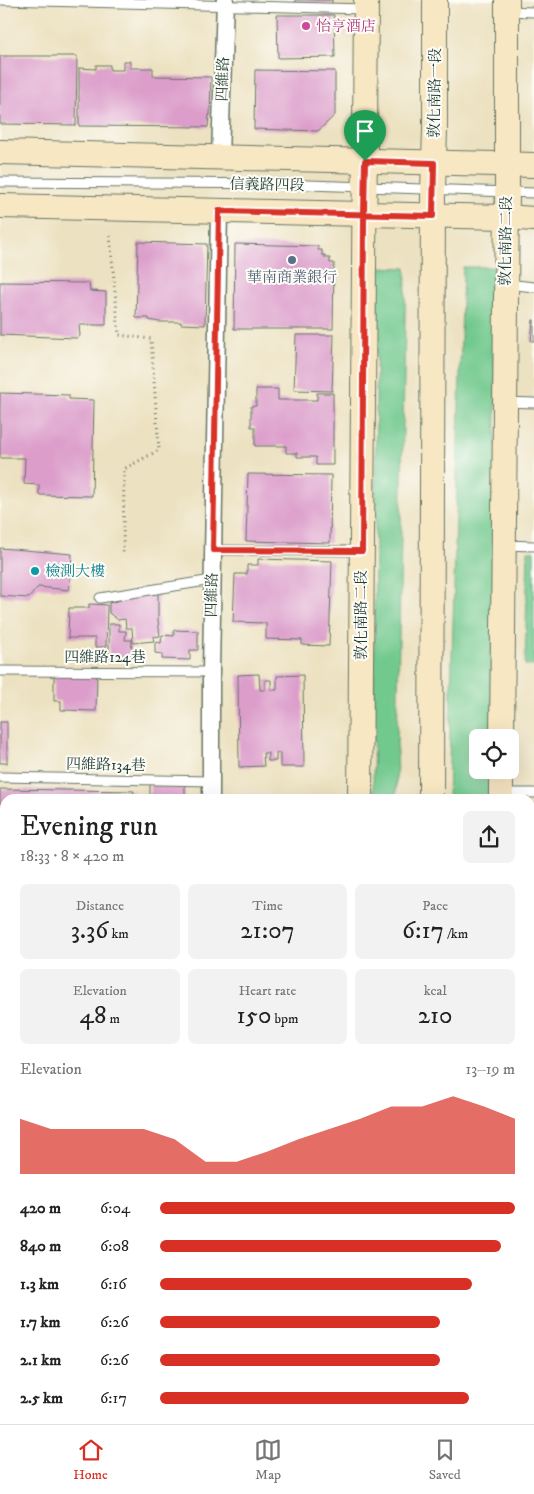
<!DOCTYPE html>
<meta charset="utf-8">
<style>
:root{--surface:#fff;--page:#f2f2f2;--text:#222;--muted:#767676;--line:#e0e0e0;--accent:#d93025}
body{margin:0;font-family:"IM FELL DW Pica","Noto Serif TC",serif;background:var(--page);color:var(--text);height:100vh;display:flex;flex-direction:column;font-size:19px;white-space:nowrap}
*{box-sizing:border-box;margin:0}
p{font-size:16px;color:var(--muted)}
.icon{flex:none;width:28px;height:28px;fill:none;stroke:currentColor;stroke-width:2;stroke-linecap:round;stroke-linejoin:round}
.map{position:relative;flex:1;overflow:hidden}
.details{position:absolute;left:0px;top:794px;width:535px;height:631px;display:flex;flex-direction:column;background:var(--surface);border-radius:15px 15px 0 0;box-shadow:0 5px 20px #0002}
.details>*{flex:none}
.tools{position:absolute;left:469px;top:729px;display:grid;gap:10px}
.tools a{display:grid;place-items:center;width:50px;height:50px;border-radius:8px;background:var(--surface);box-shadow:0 5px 20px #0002;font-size:25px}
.pin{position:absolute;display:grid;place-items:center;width:42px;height:42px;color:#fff;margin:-51px -21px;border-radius:50% 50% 50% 0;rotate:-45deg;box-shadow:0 0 5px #0007}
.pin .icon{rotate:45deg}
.round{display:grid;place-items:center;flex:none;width:52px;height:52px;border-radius:8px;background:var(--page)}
.overview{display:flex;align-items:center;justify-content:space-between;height:85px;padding:0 20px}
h1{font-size:28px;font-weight:600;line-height:38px}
.figures{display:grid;grid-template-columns:repeat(3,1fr);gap:8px;height:85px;padding:5px 20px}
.figures div{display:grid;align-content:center;border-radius:8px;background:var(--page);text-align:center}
.figures b{font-size:25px;font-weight:600}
.figures small{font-size:14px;font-weight:400}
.figures p{font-size:14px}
.chart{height:140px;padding:10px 20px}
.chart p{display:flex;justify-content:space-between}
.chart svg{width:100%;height:90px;margin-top:5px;fill:var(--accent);opacity:.7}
ul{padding:0 20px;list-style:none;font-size:16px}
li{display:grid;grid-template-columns:80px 60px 1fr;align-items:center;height:38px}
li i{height:12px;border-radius:6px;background:var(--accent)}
.tab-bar{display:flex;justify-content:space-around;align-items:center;height:70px;border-top:1px solid var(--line);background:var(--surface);font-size:14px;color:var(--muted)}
.tab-bar a{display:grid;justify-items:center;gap:2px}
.tab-bar .selected{color:var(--accent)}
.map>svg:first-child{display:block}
</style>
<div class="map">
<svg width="534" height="1424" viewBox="0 0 534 1424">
<rect width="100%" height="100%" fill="#fdfcf7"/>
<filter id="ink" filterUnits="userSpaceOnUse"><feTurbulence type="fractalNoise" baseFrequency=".02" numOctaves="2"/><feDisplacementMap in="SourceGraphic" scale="10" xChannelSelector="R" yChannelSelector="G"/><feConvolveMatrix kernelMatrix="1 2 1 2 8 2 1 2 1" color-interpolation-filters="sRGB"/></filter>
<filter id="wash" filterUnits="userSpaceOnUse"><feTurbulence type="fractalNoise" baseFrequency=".0096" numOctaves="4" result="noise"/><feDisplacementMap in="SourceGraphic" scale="20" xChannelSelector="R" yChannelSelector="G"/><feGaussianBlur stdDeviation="1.12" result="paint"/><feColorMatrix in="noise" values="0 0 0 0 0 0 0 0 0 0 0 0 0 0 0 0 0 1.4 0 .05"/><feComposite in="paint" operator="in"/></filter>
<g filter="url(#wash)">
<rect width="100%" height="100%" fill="#ece1c0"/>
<g fill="#72c98e" stroke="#488361">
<path d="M377,267L406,268L396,799H373Z"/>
<path d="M463,267H493L496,412L492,737L478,738V770H492L491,799H448Z"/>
<path d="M528,551H534V666L525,665Z"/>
<rect x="530" y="1261" width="4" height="126"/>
<path d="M0,1394L5,1399V1420H13V1424H0Z"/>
</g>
<g id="blocks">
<g fill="#dc9dcb">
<rect x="295" y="0" width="37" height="4"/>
<path d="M277,15H334L335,57L278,58Z"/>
<path d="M0,56H77L76,125L0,124Z"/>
<path d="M123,61H130V68H153V76L211,77L210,115H209L208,127L79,126V68L96,69V65H110V70H123Z"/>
<path d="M255,70L335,71V115L318,131L254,129Z"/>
<path d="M138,242L207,244L205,325L181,324V322H159L149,320V318H136Z"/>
<path d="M235,244L318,246V250H322V255H325V258H330V263H334L333,329H234Z"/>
<path d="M0,282L89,283L90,291L106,292V325H79L80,336L77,338L0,335Z"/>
<path d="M533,320H534V341H531Z"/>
<path d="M296,335H334L332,391L294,390Z"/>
<path d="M256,389H278V400H317V393H333V465H316V457H297V453H286V446H255V427H251V406H256Z"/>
<path d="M0,393L69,395V399L94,400L92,496L39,495V485L24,484L25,458H0Z"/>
<path d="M248,474L331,475L330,543L246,541Z"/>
<path d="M0,548L72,554L69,590L38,587L29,598L0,596Z"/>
<path d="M258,559L332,561L329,646L302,645V640L266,639V623L233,622L235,574H247V565H258Z"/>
<path d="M158,590V620L160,636L153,637L154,641L133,643L132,628H126L125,619L118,620L109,613V603Z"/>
<path d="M89,604L107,605L106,647H95V638H68L69,608H89Z"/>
<path d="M109,624H119V631H126L125,640H132L131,659L109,658Z"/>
<path d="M174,630L198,631V650H190V660L162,659V654L155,653V642L161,643L162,635L174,636Z"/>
<path d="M54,673L97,674L96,711L61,710V701H54Z"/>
<path d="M259,674L260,690H265V680H271V690H277V676L303,675L304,767H280V753H276V761H268V753H263L264,766L239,767L238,675Z"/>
<rect x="0" y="722" width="7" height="41"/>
<rect x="150" y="782" width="35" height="17"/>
<path d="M0,789L134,791L133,799H5V832H0Z"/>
<rect x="0" y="853" width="5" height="32"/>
<rect x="0" y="1308" width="5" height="30"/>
<rect x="62" y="1420" width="26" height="4"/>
<rect x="126" y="1420" width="29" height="4"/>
</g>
</g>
</g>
<g filter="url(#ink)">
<use href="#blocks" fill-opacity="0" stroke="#677665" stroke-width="1"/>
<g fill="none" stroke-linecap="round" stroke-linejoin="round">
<g stroke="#677665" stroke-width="11">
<g id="lane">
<path d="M1,0L365,9"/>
<path d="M507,11L534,12"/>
<path d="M0,182L280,184L534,193"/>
<path d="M507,284L534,287"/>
<path d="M505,402L534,403"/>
<path d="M503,545L534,546"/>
<path d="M213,550L361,551"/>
<path d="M100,598L212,580"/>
<path d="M0,671L211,672"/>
<path d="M0,777L211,781"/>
<path d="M502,793H534"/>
<path d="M530,1085H534"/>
<path d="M530,1245H534"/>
<path d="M530,1395H534"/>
</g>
</g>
<g stroke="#677665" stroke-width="19">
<g id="street">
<path d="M220,157L225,0"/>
<path d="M211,799V672L219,211"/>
<path d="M206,1424V1420"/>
</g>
</g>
<g stroke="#677665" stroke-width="26">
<g id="secondary">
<path d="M0,152L534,165"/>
<path d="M0,206L506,217L534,219"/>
<path d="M502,738L507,193V0"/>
<path d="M360,799L366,0"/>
<path d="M431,799L433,190L435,130V0"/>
<path d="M501,799V770"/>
<path d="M0,918H5"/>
<path d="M530,928H534"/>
<path d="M355,1424V1420"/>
<path d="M426,1424V1420"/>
<path d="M496,1424V1420"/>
</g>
</g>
<path stroke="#677665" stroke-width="3" stroke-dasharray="1 4" stroke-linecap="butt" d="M110,236L119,335L151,339L159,450L124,469L123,556"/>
<use href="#lane" stroke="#fff" stroke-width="9"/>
<use href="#street" stroke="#fff" stroke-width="16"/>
<use href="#secondary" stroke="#f8e7c3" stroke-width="24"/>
</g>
</g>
<g fill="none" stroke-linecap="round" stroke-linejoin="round" filter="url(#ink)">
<g stroke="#fff" stroke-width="10">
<path id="route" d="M365,161L364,214L362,551L213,550L219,211L433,216L434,163L365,161"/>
</g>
<use href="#route" stroke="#d93025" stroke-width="6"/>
</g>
<circle fill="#d1479c" stroke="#fdfcf7" stroke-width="2" cx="306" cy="26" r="5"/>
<circle fill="#5c6f8a" stroke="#fdfcf7" stroke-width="2" cx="292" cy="260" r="5"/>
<circle fill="#0f9aa8" stroke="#fdfcf7" stroke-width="2" cx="35" cy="571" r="5"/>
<g text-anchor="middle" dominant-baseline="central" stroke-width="4" stroke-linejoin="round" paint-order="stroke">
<g font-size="15" fill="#b23c85" stroke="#fdfcf7" text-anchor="start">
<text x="316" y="26">怡亨酒店</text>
</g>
<g font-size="15" fill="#1f3d34" stroke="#fdfcf7">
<text transform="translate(223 79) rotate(-88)">四維路</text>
<text transform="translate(435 93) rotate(-89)">敦化南路一段</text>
<text transform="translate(267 185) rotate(1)">信義路四段</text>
<text transform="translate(506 241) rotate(-89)">敦化南路二段</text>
<text transform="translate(212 595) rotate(-89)">四維路</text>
<text transform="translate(361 615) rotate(-90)">敦化南路二段</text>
<text x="105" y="657">四維路124巷</text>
<text transform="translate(106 765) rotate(1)">四維路134巷</text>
</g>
<g font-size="15" fill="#4e5e75" stroke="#fdfcf7">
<text x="292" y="277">華南商業銀行</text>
</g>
<g font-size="15" fill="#0d838f" stroke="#fdfcf7" text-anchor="start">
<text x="45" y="571">檢測大樓</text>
</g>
</g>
</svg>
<div class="tools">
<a><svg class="icon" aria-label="locate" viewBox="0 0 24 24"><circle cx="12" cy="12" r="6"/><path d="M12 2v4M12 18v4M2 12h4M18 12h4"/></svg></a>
</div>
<div class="pin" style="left:365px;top:161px;background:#1e9e55"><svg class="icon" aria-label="arrive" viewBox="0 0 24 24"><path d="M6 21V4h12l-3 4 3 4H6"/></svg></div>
<section class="details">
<div class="overview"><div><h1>Evening run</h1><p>18:33 · 8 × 420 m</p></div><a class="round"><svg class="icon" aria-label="share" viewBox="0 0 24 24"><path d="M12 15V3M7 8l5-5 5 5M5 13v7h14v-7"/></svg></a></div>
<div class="figures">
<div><p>Distance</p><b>3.36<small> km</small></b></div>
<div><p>Time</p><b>21:07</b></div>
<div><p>Pace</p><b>6:17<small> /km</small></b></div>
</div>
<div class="figures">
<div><p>Elevation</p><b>48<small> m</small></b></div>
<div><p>Heart rate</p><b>150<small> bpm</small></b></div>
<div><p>kcal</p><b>210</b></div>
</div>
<div class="chart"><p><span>Elevation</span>13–19 m</p>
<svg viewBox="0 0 160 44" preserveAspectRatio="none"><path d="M0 44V17L10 22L20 22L30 22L40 22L50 27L60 38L70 38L80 33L90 27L100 22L110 17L120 11L130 11L140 6L150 11L160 17V44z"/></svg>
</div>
<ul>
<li><b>420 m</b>6:04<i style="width:100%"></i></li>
<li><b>840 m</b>6:08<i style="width:96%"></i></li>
<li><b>1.3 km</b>6:16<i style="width:88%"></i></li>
<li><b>1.7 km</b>6:26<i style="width:79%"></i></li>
<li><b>2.1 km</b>6:26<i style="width:79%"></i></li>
<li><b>2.5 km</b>6:17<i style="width:87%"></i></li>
</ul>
</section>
</div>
<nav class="tab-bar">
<a class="selected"><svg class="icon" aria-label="home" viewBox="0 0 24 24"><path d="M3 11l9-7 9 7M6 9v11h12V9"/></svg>Home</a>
<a><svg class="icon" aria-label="map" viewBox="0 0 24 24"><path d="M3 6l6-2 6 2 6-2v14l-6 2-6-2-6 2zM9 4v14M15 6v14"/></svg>Map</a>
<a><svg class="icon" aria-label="saved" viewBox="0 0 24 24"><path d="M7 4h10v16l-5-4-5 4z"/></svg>Saved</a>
</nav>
